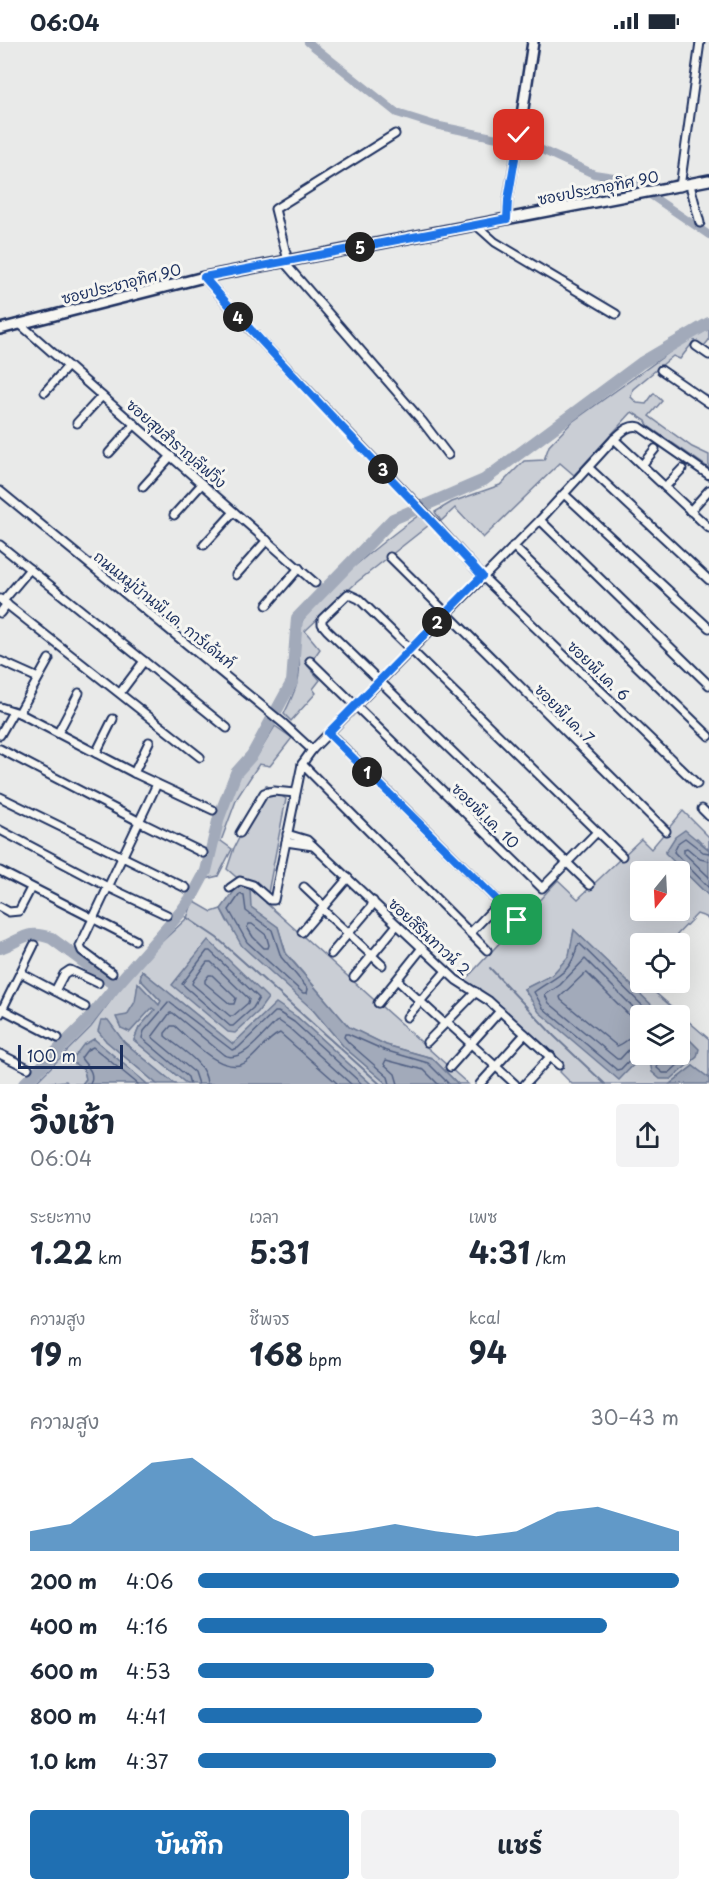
<!DOCTYPE html>
<html lang="th">
<meta charset="utf-8">
<style>
:root{--surface:#fff;--page:#f2f2f3;--text:#1f2937;--muted:#747a83;--accent:#1f6fb2}
body{margin:0;font-family:"Playpen Sans","Playpen Sans Thai",sans-serif;background:var(--page);color:var(--text);height:100vh;display:flex;flex-direction:column;font-size:22px;white-space:nowrap}
*{box-sizing:border-box;margin:0}
p{font-size:20px;color:var(--muted)}
.icon{flex:none;width:33px;height:33px;fill:none;stroke:currentColor;stroke-width:2;stroke-linecap:round;stroke-linejoin:round}
.map{position:relative;height:1042px;overflow:hidden}
.sheet{display:flex;flex-direction:column;background:var(--surface);flex:1}
.sheet>*{flex:none}
.needle{width:39px;rotate:198deg}
.fabs{position:absolute;left:630px;top:819px;display:grid;gap:12px}
.fabs a{display:grid;place-items:center;width:60px;height:60px;border-radius:6px;background:var(--surface);box-shadow:0 6px 24px #0002;font-size:30px}
.scale{position:absolute;left:18px;bottom:15px;width:105px;box-sizing:border-box;padding-left:6px;border:3px solid #1b2f5e;border-top:0;font-size:16px;line-height:21px;white-space:nowrap;color:#1b2f5e;-webkit-text-stroke:4px #f6f6f2;paint-order:stroke}
.pin{position:absolute;display:grid;place-items:center;width:51px;height:51px;color:#fff;margin:-26px;border-radius:12px;box-shadow:0 3px 9px #0006}
.km{position:absolute;width:30px;height:30px;margin:-15px;border-radius:50%;background:#222;color:#fff;font-size:16px;line-height:30px;text-align:center}
.round{display:grid;place-items:center;flex:none;width:63px;height:63px;border-radius:6px;background:var(--page)}
.summary{display:flex;align-items:center;justify-content:space-between;height:102px;padding:0 30px}
h1{font-size:33px;font-weight:700;line-height:45px}
.stats{display:grid;grid-template-columns:repeat(3,1fr);gap:9px;height:102px;padding:6px 30px}
.stats div{display:grid;align-content:center}
.stats b{font-size:30px;font-weight:700}
.stats small{font-size:16px;font-weight:400}
.stats p{font-size:16px}
.chart{height:168px;padding:12px 30px}
.chart p{display:flex;justify-content:space-between}
.chart svg{width:100%;height:108px;margin-top:6px;fill:var(--accent);opacity:.7}
.button{display:flex;gap:12px;margin-top:auto;padding:12px 30px}
.button a{flex:1;height:69px;border-radius:6px;background:var(--accent);color:#fff;font-size:24px;font-weight:700;line-height:69px;text-align:center}
.button a+a{background:var(--page);color:var(--text)}
ul{padding:0 30px;list-style:none;font-size:20px}
li{display:grid;grid-template-columns:96px 72px 1fr;align-items:center;height:45px}
li i{height:15px;border-radius:8px;background:var(--accent)}
.status{display:flex;justify-content:space-between;align-items:center;height:42px;padding:0 30px;background:var(--surface);direction:ltr}
.status svg{height:16px;fill:currentColor}
.map>svg:first-child{display:block}
</style>
<div class="status"><b>06:04</b><svg viewBox="0 0 49 12"><path d="M0 12V9h3v3zM5 12V6h3v6zM10 12V3h3v9zM15 12V0h3v12zM26 1h20v11H26zM47 4h2v5h-2z"/></svg></div>
<div class="map">
<svg width="709" height="1042" viewBox="0 0 709 1042">
<rect width="100%" height="100%" fill="#e9eae9"/>
<filter id="ink" filterUnits="userSpaceOnUse"><feTurbulence type="fractalNoise" baseFrequency=".0167" numOctaves="2"/><feDisplacementMap in="SourceGraphic" scale="12" xChannelSelector="R" yChannelSelector="G"/><feConvolveMatrix kernelMatrix="1 2 1 2 8 2 1 2 1" color-interpolation-filters="sRGB"/></filter>
<g filter="url(#ink)">
<g fill="#caced5" stroke="#727e9a" stroke-width="1.5" fill-rule="evenodd">
<path d="M709,287V298L704,304L694,299L680,317L673,314L633,347L631,355L637,361L646,362L654,351L662,359L649,374L692,405L709,413V426L648,384L646,379L632,370L574,433L560,421L483,496L455,466L441,479L435,470L452,460L500,443L524,419L544,418L549,404L572,380L684,300Z"/>
<path d="M419,473L429,483L357,540L305,589L320,607L308,624L320,638L313,647L316,651L291,679L284,672C290,659 297,647 299,633C301,616 296,599 301,582C310,556 394,491 419,473Z"/>
<path d="M275,684L292,696L270,724L259,722L237,756L221,799L232,807L218,834L206,837L217,803L226,760L242,729L257,714Z"/>
<path d="M266,743L286,757L266,861L468,1042H458L432,1016L386,1003L349,985L286,911L278,885L250,865V847L227,827L234,806Z"/>
<path d="M683,769L709,795V808L697,796L666,811L709,854V879L706,875L697,872L669,901L640,902V930L637,934L640,937V940L644,941L709,997V1036L693,1024L670,1042H572L560,1030L563,1025L546,1004L465,938L558,838L578,857L641,797L651,807ZM640,830H680V868H640ZM574,888L662,973L680,974V996L690,998L671,1037L650,1020L659,1012L643,1013L619,1037L524,947L552,933L569,914Z"/>
<path d="M193,859L212,870L221,867L227,879L313,968L345,1006L387,1042H371L297,975L233,1002L142,929L140,937L161,959L159,963L138,941L136,960L127,974L117,975L121,986L152,966L155,968L139,986L134,998L187,1042H175L124,1000L107,978L106,999L157,1042H147L94,997L71,1019L84,1028L86,1037L82,1042H68L66,1039L34,1042L91,985L138,922L187,876Z"/>
</g>
<g fill="#a2aaba" stroke="#6c7995" stroke-width="1.5">
<path d="M685,788L709,808V854L665,811L675,795Z"/>
<path d="M241,840L250,847L251,865L278,885L286,912L349,985L386,1003L432,1016L458,1042H387L345,1006L313,968L242,904L221,867Z"/>
<path d="M574,888L662,973L640,974V1012L643,1013L619,1038L539,970L524,947L552,933L569,914Z"/>
<path d="M208,898L268,956L258,970L235,991L228,990L172,943Z"/>
<path d="M142,929L233,1002L276,961L297,975L371,1042H187L134,998L139,986L155,968L152,966L130,990L121,986L116,975L127,973L135,960L138,941L159,963L161,959L140,937Z"/>
<path d="M101,978H108L124,1000L175,1042H157L106,999L98,989Z"/>
<path d="M680,996L690,998L699,1007L697,1015L671,1037H660L652,1030L650,1020L659,1013L680,1012Z"/>
<path d="M94,997L147,1042H82L86,1037L84,1028L71,1019L83,1003Z"/>
<path d="M693,1024L709,1036V1042H670Z"/>
</g>
<g fill="none" stroke-linecap="round" stroke-linejoin="round">
<g stroke="#516083" stroke-width="1.5">
<path d="M709,811L703,810L685,796L679,800L674,810L709,846"/>
<path d="M709,819L700,817L687,806L684,807V811L709,835"/>
<path d="M240,852L244,854L246,869L272,888L281,915L308,947L307,951H303L247,900L229,868Z"/>
<path d="M252,882L266,893L269,903L268,906H264L253,895L247,885L249,882Z"/>
<path d="M210,909L259,956L253,966L233,984H230L182,942L207,909Z"/>
<path d="M207,920H211L249,957L248,961L233,974H230L192,942L193,939Z"/>
<path d="M209,933H212L236,956L234,962H230L205,941V938Z"/>
<path d="M640,984L587,931L584,932L560,955L561,958L617,1004C625,1002 631,993 640,990"/>
<path d="M640,999L633,1003L620,1017H617L549,961L545,953L560,943L585,917L642,974"/>
<path d="M640,1007L621,1027L617,1028L543,966L534,950C554,935 572,932 577,904L580,902L653,974"/>
<path d="M662,1012L657,1026L663,1031H669L691,1011L688,1004L680,1002"/>
<path d="M90,1042C96,1030 86,1024 81,1016L87,1008L93,1005L138,1042"/>
<path d="M190,1042L188,1035L142,996L144,989L169,960L232,1008L238,1006L275,970H278L294,980L362,1042"/>
<path d="M198,1042L194,1030L152,995L170,971H173L224,1013C242,1022 263,992 276,980L279,979L289,986L351,1042"/>
<path d="M207,1042C206,1020 180,1007 165,994V991L171,984H175C192,999 226,1038 249,1018C259,1010 268,996 280,991L338,1042"/>
<path d="M390,1042L388,1035L349,1001L344,995L345,992H348L384,1008L428,1021L449,1042"/>
<path d="M398,1042L395,1032L384,1022L386,1018L424,1028L438,1042"/>
</g>
<g stroke="#6c7995" stroke-width="2">
<path d="M180,871L217,896L380,1042"/>
<path d="M490,926L554,994L605,1042"/>
</g>
<path stroke="#a2aaba" stroke-width="8" d="M308,0L397,71L435,83L531,103L594,132L627,137L709,193"/>
<g stroke="#a2aaba" stroke-width="12">
<path d="M0,906C23,898 26,887 51,896L116,944"/>
<path d="M24,1042L87,979L116,944L180,871L193,853L206,829L219,775L236,731L252,713L292,640L297,576L393,477L484,438L641,321L709,281"/>
</g>
<g stroke="#1b2f5e" stroke-width="11">
<g id="minor">
<path d="M690,143L700,181"/>
<path d="M680,145L700,0"/>
<path d="M507,177L508,157L519,93"/>
<path d="M476,183L495,200L616,272"/>
<path d="M288,219L275,167L395,92"/>
<path d="M284,220L422,379L448,413"/>
<path d="M204,235L245,282L431,477L482,534L697,742"/>
<path d="M20,282L315,541"/>
<path d="M696,304L709,313"/>
<path d="M661,328L709,361"/>
<path d="M45,350L68,324"/>
<path d="M77,381L102,354"/>
<path d="M614,397L709,486"/>
<path d="M109,411L135,382"/>
<path d="M642,423L655,407"/>
<path d="M589,426L709,538"/>
<path d="M143,445L171,414"/>
<path d="M665,445L682,427"/>
<path d="M0,449L284,682L312,708"/>
<path d="M564,452L709,586"/>
<path d="M690,469L709,448"/>
<path d="M174,473L202,442"/>
<path d="M540,478L709,643"/>
<path d="M0,503L227,686"/>
<path d="M204,503L234,470"/>
<path d="M513,504L709,694"/>
<path d="M390,515L666,789"/>
<path d="M236,533L267,498"/>
<path d="M0,557L200,715"/>
<path d="M3,559L30,527"/>
<path d="M267,563L299,526"/>
<path d="M0,571L7,562"/>
<path d="M0,619L38,636"/>
<path d="M310,619L542,846L597,790"/>
<path d="M120,651L144,619"/>
<path d="M0,665L19,671L134,731L213,768"/>
<path d="M19,671L49,617"/>
<path d="M58,691L79,651"/>
<path d="M329,691L517,878"/>
<path d="M0,693L13,670"/>
<path d="M0,707L140,780L203,811"/>
<path d="M96,711L113,677"/>
<path d="M302,722L487,908"/>
<path d="M134,731L149,700"/>
<path d="M0,755L186,846"/>
<path d="M702,767L709,774"/>
<path d="M0,788L108,845L167,873"/>
<path d="M240,791L264,751L274,749L295,751"/>
<path d="M287,792L307,798L456,938L489,959L559,1023"/>
<path d="M286,800L313,804"/>
<path d="M0,829L135,898"/>
<path d="M590,843L327,588L322,582V577L348,552L359,557L622,814"/>
<path d="M304,845L324,864"/>
<path d="M230,846L240,839L253,843L270,858H274L302,722L312,708L540,478L614,397C622,390 629,382 640,385L709,433"/>
<path d="M0,865L9,870L19,869L31,846"/>
<path d="M322,867L382,923"/>
<path d="M302,890L348,836"/>
<path d="M470,891L499,861"/>
<path d="M331,912L371,865L373,859"/>
<path d="M21,931L85,965"/>
<path d="M112,931L82,909L80,904L157,742"/>
<path d="M354,935L397,883"/>
<path d="M397,938L445,982"/>
<path d="M55,949L64,932L70,928L98,941"/>
<path d="M378,961L422,906"/>
<path d="M2,967L58,996"/>
<path d="M0,972L34,903"/>
<path d="M407,975L446,929"/>
<path d="M447,980L515,1042"/>
<path d="M427,1000L476,950"/>
<path d="M0,1012L28,1026"/>
<path d="M450,1025L500,969"/>
<path d="M480,1042L525,992"/>
<path d="M525,1042L551,1014"/>
</g>
</g>
<g stroke="#1b2f5e" stroke-width="14">
<g id="tertiary">
<path d="M519,93L533,0"/>
<path d="M0,287L204,235L709,138"/>
</g>
</g>
<use href="#minor" stroke="#f6f6f2" stroke-width="7"/>
<use href="#tertiary" stroke="#f6f6f2" stroke-width="9"/>
</g>
</g>
<g fill="none" stroke-linecap="round" stroke-linejoin="round" filter="url(#ink)">
<g stroke="#fff" stroke-width="12">
<path id="route" d="M517,878L328,691L482,534C391,433 293,338 204,235L507,177L508,158L519,93"/>
</g>
<use href="#route" stroke="#1a73e8" stroke-width="8"/>
</g>
<g text-anchor="middle" dominant-baseline="central" stroke-width="6" stroke-linejoin="round" paint-order="stroke">
<g font-size="15" fill="#1b2f5e" stroke="#f6f6f2">
<text transform="translate(598 145) rotate(-11)">ซอยประชาอุทิศ 90</text>
<text transform="translate(121 241) rotate(-14)">ซอยประชาอุทิศ 90</text>
<text transform="translate(177 401) rotate(41)">ซอยสุขสำราญลีฟวิ่ง</text>
<text transform="translate(165 567) rotate(39)">ถนนหมู่บ้านพี.เค. การ์เด้นท์</text>
<text transform="translate(599 628) rotate(44)">ซอยพี.เค. 6</text>
<text transform="translate(565 671) rotate(45)">ซอยพี.เค. 7</text>
<text transform="translate(486 773) rotate(44)">ซอยพี.เค. 10</text>
<text transform="translate(430 894) rotate(43)">ซอยสิรินทาวน์ 2</text>
</g>
</g>
</svg>
<div class="fabs">
<a><svg class="needle" viewBox="-14 -14 28 28"><path d="M0-13l5 13h-10z" fill="#e53935"/><path d="M0 13l5-13h-10z" fill="#747a83"/></svg></a>
<a><svg class="icon" aria-label="locate" viewBox="0 0 24 24"><circle cx="12" cy="12" r="6"/><path d="M12 2v4M12 18v4M2 12h4M18 12h4"/></svg></a>
<a><svg class="icon" aria-label="layers" viewBox="0 0 24 24"><path d="M12 4l9 5-9 5-9-5zM3 14l9 5 9-5"/></svg></a>
</div>
<div class="scale">100 m</div>
<div class="pin" style="left:517px;top:878px;background:#1e9e55"><svg class="icon" aria-label="arrive" viewBox="0 0 24 24"><path d="M6 21V4h12l-3 4 3 4H6"/></svg></div>
<div class="pin" style="left:519px;top:93px;background:#d93025"><svg class="icon" aria-label="check" viewBox="0 0 24 24"><path d="M5 12l5 5 9-10"/></svg></div>
<b class="km" style="left:367px;top:730px">1</b>
<b class="km" style="left:437px;top:580px">2</b>
<b class="km" style="left:383px;top:427px">3</b>
<b class="km" style="left:238px;top:275px">4</b>
<b class="km" style="left:360px;top:205px">5</b>
</div>
<section class="sheet">
<div class="summary"><div><h1>วิ่งเช้า</h1><p>06:04</p></div><a class="round"><svg class="icon" aria-label="share" viewBox="0 0 24 24"><path d="M12 15V3M7 8l5-5 5 5M5 13v7h14v-7"/></svg></a></div>
<div class="stats">
<div><p>ระยะทาง</p><b>1.22<small> km</small></b></div>
<div><p>เวลา</p><b>5:31</b></div>
<div><p>เพซ</p><b>4:31<small> /km</small></b></div>
</div>
<div class="stats">
<div><p>ความสูง</p><b>19<small> m</small></b></div>
<div><p>ชีพจร</p><b>168<small> bpm</small></b></div>
<div><p>kcal</p><b>94</b></div>
</div>
<div class="chart"><p><span>ความสูง</span>30–43 m</p>
<svg viewBox="0 0 160 44" preserveAspectRatio="none"><path d="M0 44V36L10 33L20 21L30 8L40 6L50 18L60 31L70 38L80 36L90 33L100 36L110 38L120 36L130 28L140 26L150 31L160 36V44z"/></svg>
</div>
<ul>
<li><b>200 m</b>4:06<i style="width:100%"></i></li>
<li><b>400 m</b>4:16<i style="width:85%"></i></li>
<li><b>600 m</b>4:53<i style="width:49%"></i></li>
<li><b>800 m</b>4:41<i style="width:59%"></i></li>
<li><b>1.0 km</b>4:37<i style="width:62%"></i></li>
</ul>
<div class="button"><a>บันทึก</a><a>แชร์</a></div>
</section>
